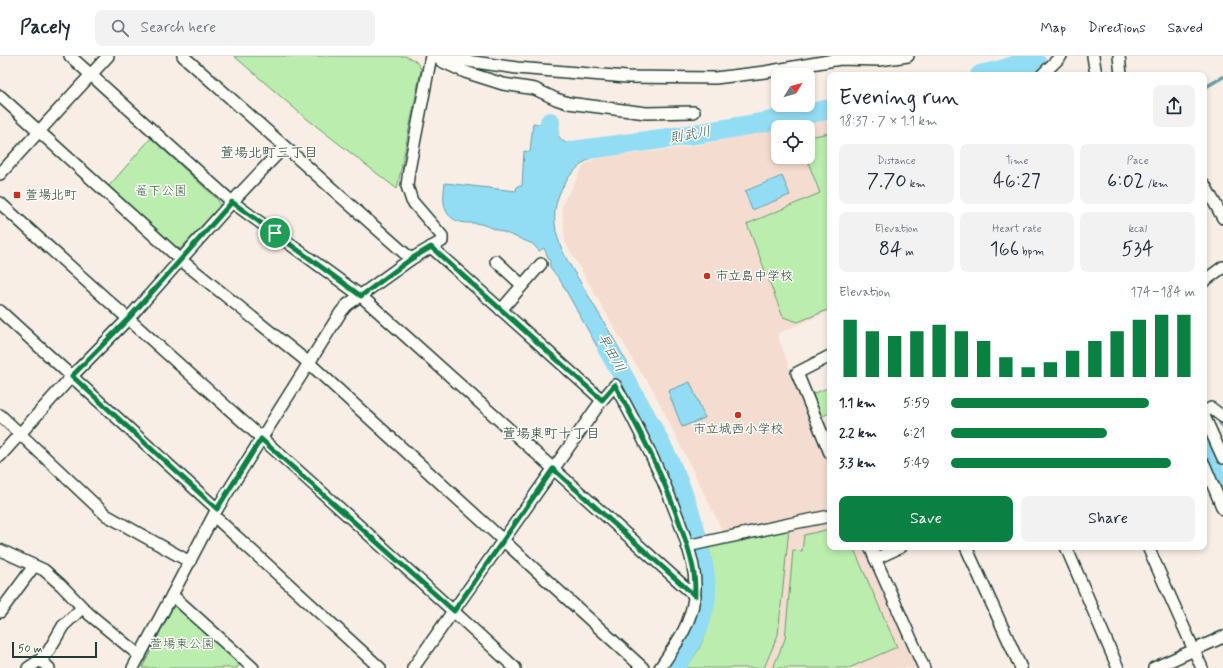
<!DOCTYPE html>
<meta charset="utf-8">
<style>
:root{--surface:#fff;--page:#f2f2f3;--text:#1f2937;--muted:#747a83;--line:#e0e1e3;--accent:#0b8043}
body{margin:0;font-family:Mynerve,"Klee One",sans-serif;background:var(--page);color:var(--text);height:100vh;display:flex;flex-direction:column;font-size:15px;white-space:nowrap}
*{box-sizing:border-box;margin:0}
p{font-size:13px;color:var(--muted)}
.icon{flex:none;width:22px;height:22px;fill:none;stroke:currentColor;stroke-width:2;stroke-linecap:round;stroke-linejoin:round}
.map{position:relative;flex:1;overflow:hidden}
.drawer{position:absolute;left:827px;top:16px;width:380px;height:478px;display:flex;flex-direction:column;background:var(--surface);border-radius:8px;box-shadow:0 2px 6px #0003}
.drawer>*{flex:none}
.needle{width:26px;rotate:53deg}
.controls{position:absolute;left:771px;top:12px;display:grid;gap:8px}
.controls a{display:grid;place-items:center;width:44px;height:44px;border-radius:8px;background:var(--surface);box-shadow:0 2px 6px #0003;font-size:20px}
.scale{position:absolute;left:12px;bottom:10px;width:85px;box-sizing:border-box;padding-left:4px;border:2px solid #1f3d34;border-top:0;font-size:11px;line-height:14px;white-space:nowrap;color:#1f3d34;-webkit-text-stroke:3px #fdfcf7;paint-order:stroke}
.pin{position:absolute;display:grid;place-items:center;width:34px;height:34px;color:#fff;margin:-17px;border:2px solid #fff;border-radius:50%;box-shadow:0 1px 4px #0007}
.round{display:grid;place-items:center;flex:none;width:42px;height:42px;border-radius:8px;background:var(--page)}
.summary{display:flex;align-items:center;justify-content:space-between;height:68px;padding:0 12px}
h1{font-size:22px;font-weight:600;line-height:30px}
.stats{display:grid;grid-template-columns:repeat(3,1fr);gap:6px;height:68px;padding:4px 12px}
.stats div{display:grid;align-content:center;border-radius:8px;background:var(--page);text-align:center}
.stats b{font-size:20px;font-weight:600}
.stats small{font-size:11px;font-weight:400}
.stats p{font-size:11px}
.chart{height:112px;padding:8px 12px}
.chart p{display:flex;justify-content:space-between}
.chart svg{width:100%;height:72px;margin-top:4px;stroke:var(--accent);stroke-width:6}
.button{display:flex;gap:8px;margin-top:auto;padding:8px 12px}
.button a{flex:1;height:46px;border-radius:8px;background:var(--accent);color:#fff;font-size:16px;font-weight:600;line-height:46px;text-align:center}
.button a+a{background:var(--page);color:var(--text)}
ul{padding:0 12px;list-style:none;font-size:13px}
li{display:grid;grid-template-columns:64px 48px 1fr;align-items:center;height:30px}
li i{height:10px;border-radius:5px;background:var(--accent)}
header{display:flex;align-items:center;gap:24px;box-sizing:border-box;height:56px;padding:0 20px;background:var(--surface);border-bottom:1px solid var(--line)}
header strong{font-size:19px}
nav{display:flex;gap:22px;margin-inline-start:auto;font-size:14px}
.search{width:280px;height:36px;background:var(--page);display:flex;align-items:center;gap:10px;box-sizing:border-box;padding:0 14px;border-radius:8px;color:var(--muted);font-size:15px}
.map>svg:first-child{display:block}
</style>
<header>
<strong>Pacely</strong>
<div class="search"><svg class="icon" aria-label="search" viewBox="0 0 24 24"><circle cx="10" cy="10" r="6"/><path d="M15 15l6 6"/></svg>Search here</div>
<nav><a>Map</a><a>Directions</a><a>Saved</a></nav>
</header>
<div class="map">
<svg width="1223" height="612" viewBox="0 0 1223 612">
<rect width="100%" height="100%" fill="#f9eee5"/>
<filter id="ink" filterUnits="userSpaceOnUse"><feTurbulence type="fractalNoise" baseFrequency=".025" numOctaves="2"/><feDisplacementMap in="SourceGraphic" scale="8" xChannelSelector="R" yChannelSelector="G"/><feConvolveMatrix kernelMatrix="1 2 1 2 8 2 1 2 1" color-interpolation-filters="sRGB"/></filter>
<g filter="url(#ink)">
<g fill="#f4ddd0">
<path d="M830,62V255L777,278L792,318L830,408V456L723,476L651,330L637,311L565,186L562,149L584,109L597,102L681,92L778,73V101H808V71H786Z"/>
<path d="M830,465V491H866L920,612H764L778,579L789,473Z"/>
</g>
<g fill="#bbedae" stroke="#6d9571">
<path d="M234,0H405C413,3 418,5 421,14L397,133L302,59Z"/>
<path d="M830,77V253L798,266L783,261L747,168L820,137L806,101H808V81Z"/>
<path d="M151,82L218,144L220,150L181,192L177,193L108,131Z"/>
<path d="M830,331V357L820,361L810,339Z"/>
<path d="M789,473L778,579L764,612H685C690,606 694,601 698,594C707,579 714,550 714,532C715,518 711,503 708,489Z"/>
<path d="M830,473V491H853L897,591L849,612H773L785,583L793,494L802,495L804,479Z"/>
<path d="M174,549L240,607L237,612H142Z"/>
</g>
<g fill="#93ddf4" stroke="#659da7">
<path d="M533,67L555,71C562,95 576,88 596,86L600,98C570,109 549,142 556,174C560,196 573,214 585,234C599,258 614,283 628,308L614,321L560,224L550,211V206L544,192L539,195L533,188C516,181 499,174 481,168C474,166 466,168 460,166C441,160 443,143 445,127L516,135L517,130H522L524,95L530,96Z"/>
<path d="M782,120L790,139L752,154L745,135Z"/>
<path d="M690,326L705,362L682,371L668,335Z"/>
</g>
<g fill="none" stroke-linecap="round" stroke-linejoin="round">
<g stroke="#659da7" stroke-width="3.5">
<path d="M1204,32L1223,21"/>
<path d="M1220,367L1223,370"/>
</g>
<g stroke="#93ddf4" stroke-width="20">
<path d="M980,19C987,17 994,16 1001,14C1013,11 1023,5 1035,6L1047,19"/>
<path d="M572,95C658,84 745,72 830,53"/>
<path d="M548,97L550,66"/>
<path d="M607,292C644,357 685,421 700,495C704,515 709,533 704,552C699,575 688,593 675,612"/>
<path d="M1204,392L1223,435"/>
</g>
<g stroke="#1f3d34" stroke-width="14">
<g id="minor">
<path d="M70,0L232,146L361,240L695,540"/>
<path d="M183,0L411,203"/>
<path d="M432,0L517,12L627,21L715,22L765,16L840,3L879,4L908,0"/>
<path d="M1093,0L1096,19"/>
<path d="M1119,0L1121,19"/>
<path d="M441,5L465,16L503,28L535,33L556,43L568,47L646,57L694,56"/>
<path d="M1042,19L1061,0"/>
<path d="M0,40L181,204L309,307L643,612"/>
<path d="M0,118L108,0"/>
<path d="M1204,128L1223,162"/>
<path d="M0,147C171,303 346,455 515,612"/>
<path d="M431,191L602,344"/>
<path d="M496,205L522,229"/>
<path d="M1204,225L1223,211"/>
<path d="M501,254L541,208"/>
<path d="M0,255L217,453"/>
<path d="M830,300L797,317L830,397"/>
<path d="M1204,356L1211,352L1223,361"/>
<path d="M0,359L106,459L190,506"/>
<path d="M1204,360L1223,402"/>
<path d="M0,400L72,320L128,263L232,146L284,91"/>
<path d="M1204,408L1223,453"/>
<path d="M214,460L380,612"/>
<path d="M687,490L794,467L830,460"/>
<path d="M870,491L924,612"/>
<path d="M966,491L1021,612"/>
<path d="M1066,491L1118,612"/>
<path d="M1148,491L1202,612"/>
<path d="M0,494L44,514L61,529L89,558L140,600"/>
<path d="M875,503L901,491"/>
<path d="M172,539L253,612"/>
<path d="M0,556L34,510"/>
<path d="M40,604L49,612"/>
<path d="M28,612L40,604L48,596L63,570L82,552"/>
<path d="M133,612L172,539L217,453L341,256L347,249L411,203L442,185V180L412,145L407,130L409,114L431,0"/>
<path d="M413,612L602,344L615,329C641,376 665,424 683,476C690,496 698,520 694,542C690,571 676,588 660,612"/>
<path d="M1154,612L1223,581"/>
</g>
</g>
<use href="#minor" stroke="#fdfcf7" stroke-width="11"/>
</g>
</g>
<g fill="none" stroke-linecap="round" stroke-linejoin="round" filter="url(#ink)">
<g stroke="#fff" stroke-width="8">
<path id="route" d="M232,146L361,240L411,203L431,191L602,344L615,329C640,375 664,421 681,471C686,486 692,502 694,518C695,525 695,533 695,540L553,413L454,555L261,383L217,453L72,320L128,263Z"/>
</g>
<use href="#route" stroke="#0b8043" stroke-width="5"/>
</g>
<g fill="#c8321e" stroke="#fdfcf7" stroke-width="1.5">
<rect x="13" y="135" width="8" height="8" rx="2"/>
<circle cx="707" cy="220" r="4"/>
<circle cx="738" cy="359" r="4"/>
</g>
<g text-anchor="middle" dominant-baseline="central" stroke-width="3" stroke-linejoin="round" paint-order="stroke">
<g font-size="13" fill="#3e604c" stroke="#fdfcf7">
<text x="161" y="135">篭下公園</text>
<text x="182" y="588">萱場東公園</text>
</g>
<g font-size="13" fill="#1f3d34" stroke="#fdfcf7" text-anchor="start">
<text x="25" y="139">萱場北町</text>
<text x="715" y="220">市立島中学校</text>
<text x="738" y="373" text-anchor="middle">市立城西小学校</text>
</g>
<g font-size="14" font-style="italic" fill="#365d5a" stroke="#fdfcf7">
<text transform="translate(690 79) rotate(-10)">則武川</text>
<text transform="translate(611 297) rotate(61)">早田川</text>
</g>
<g font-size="14" fill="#1f3d34" stroke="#fdfcf7">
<text x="269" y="97">萱場北町三丁目</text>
<text x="551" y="378">萱場東町十丁目</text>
</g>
</g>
</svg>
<div class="controls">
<a><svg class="needle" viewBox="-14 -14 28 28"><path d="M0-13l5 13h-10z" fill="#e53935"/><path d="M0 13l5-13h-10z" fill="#747a83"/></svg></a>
<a><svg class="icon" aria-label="locate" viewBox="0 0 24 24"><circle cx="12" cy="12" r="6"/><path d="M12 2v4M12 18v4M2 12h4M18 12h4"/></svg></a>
</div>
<div class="scale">50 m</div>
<div class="pin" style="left:275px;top:177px;background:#1e9e55"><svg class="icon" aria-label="arrive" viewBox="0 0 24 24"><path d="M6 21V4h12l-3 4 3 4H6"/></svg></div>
<section class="drawer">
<div class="summary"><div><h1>Evening run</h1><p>18:37 · 7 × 1.1 km</p></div><a class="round"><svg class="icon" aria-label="share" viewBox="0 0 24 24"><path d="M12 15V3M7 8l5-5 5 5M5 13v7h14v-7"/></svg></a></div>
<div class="stats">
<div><p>Distance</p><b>7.70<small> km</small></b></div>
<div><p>Time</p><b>46:27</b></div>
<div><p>Pace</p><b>6:02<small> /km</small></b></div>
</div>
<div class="stats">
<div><p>Elevation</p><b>84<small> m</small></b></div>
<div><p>Heart rate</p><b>166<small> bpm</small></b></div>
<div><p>kcal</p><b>534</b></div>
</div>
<div class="chart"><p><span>Elevation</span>174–184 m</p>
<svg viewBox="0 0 160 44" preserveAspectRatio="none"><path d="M5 44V9M15 44V16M25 44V19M35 44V16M45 44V12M55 44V16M65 44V22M75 44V32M85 44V38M95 44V35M105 44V28M115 44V22M125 44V16M135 44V9M145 44V6M155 44V6"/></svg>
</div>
<ul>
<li><b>1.1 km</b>5:59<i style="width:81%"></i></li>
<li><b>2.2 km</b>6:21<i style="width:64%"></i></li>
<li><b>3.3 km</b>5:49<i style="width:90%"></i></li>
</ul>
<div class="button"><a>Save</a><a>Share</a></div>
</section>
</div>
